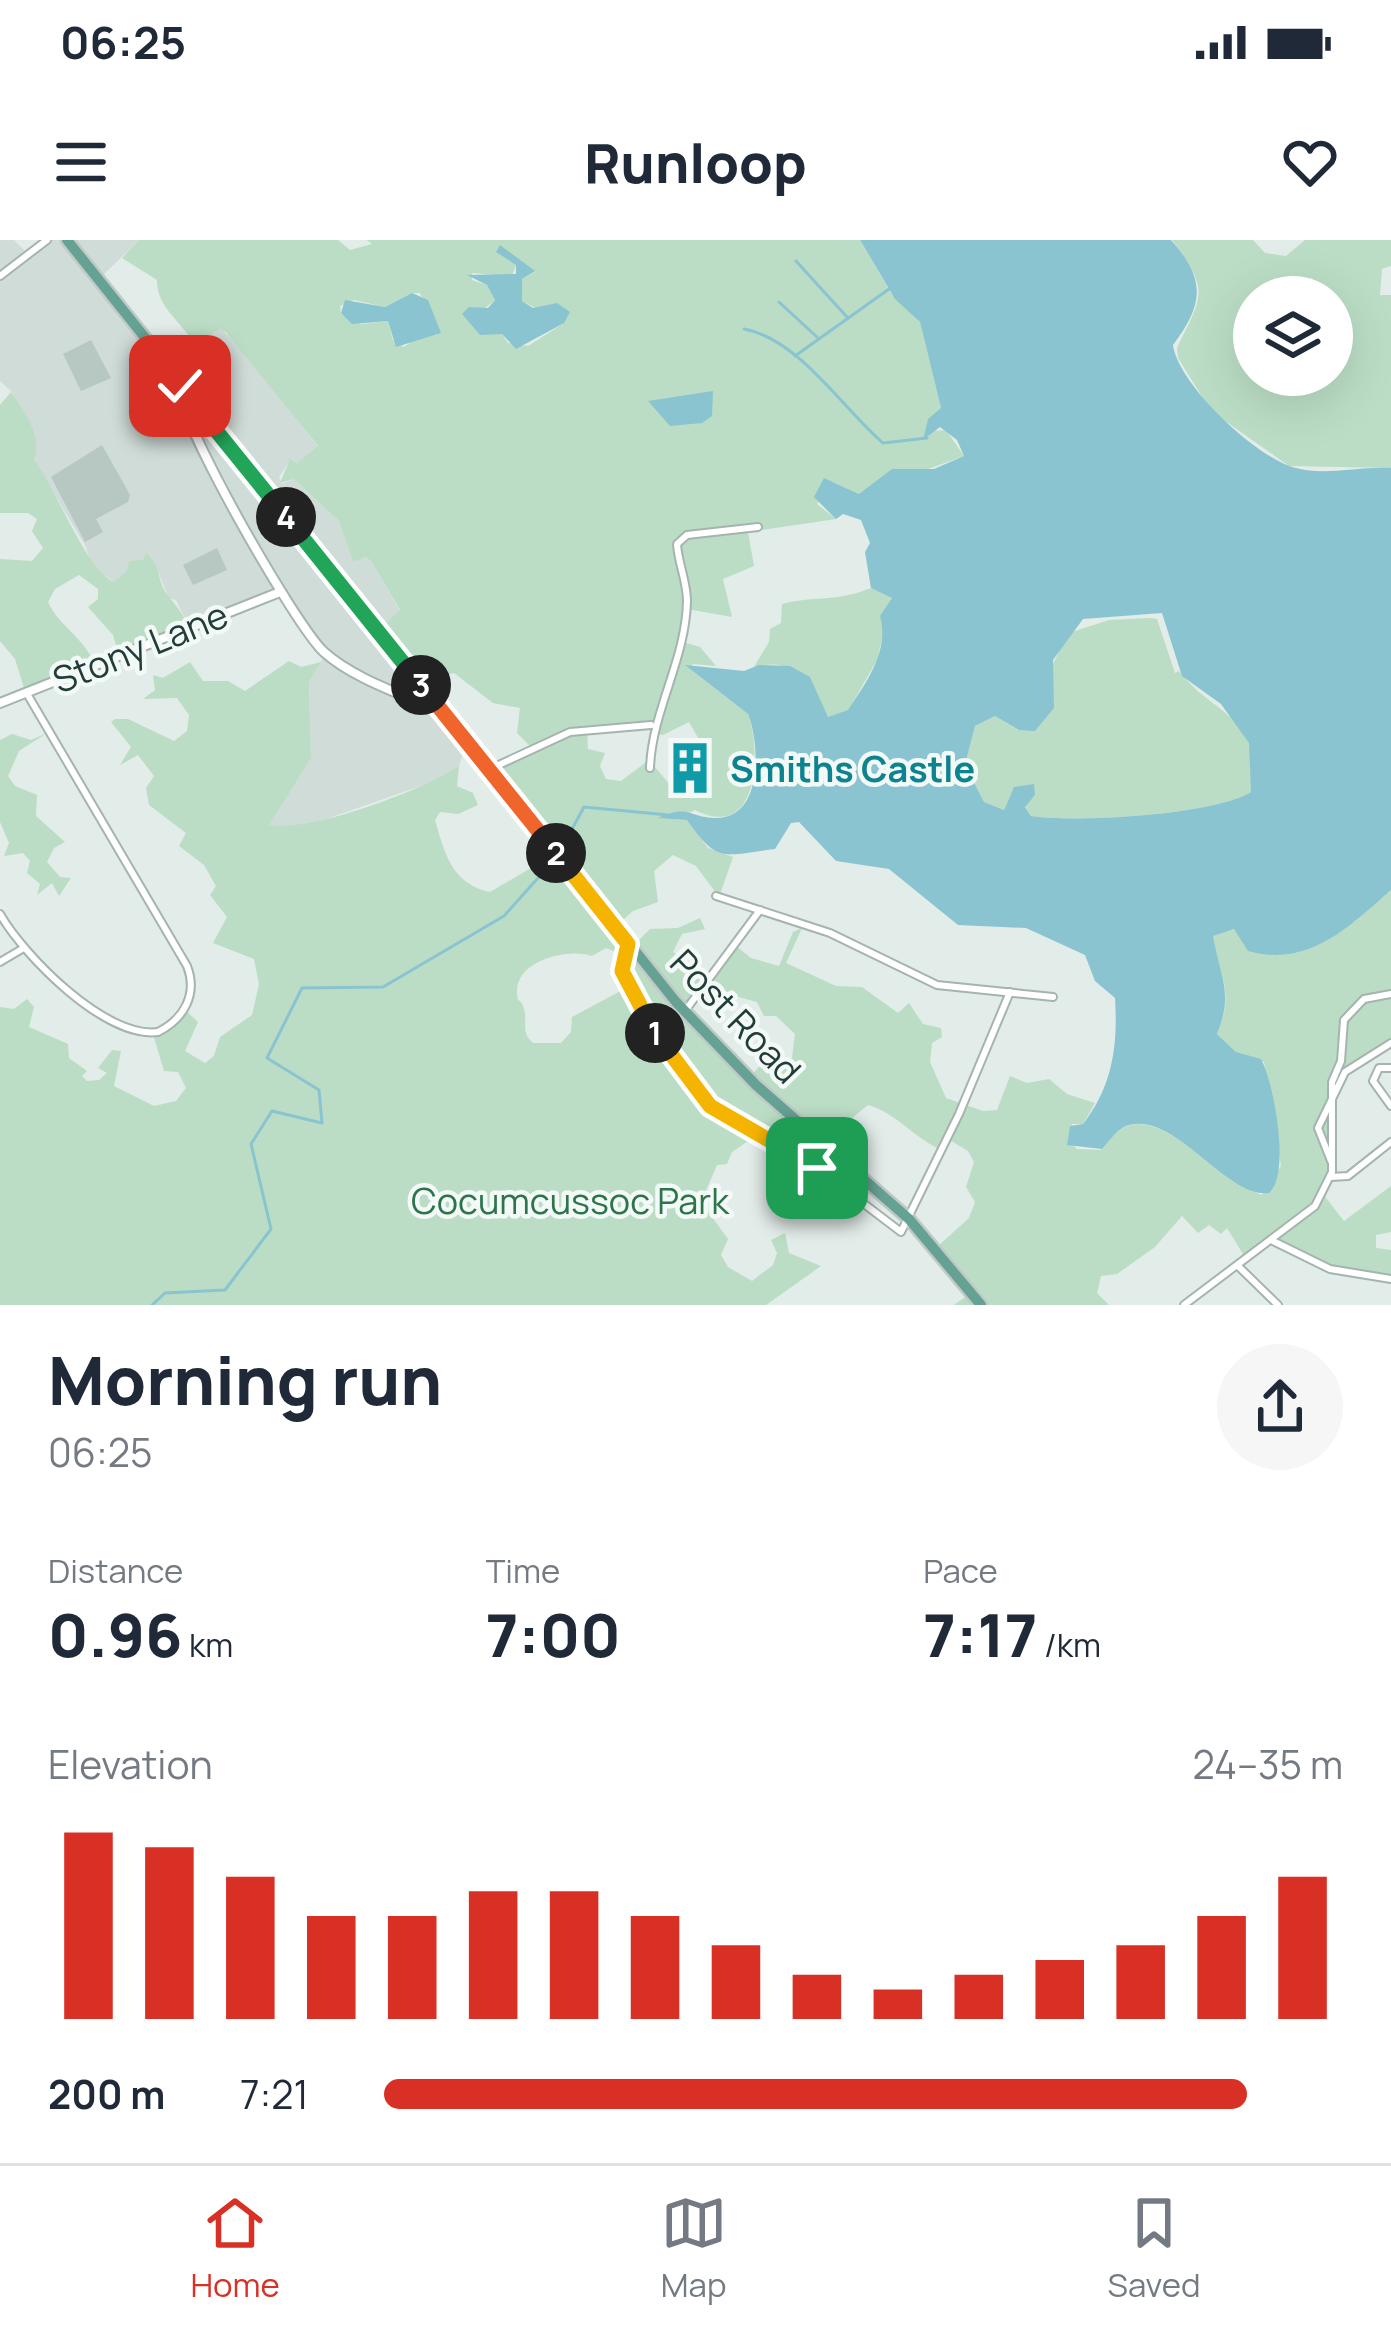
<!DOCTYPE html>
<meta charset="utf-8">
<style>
:root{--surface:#fff;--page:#f6f6f7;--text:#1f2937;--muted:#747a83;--line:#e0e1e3;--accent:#d93025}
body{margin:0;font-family:Manrope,sans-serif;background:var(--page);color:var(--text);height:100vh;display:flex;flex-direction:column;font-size:45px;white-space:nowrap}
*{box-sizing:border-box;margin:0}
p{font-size:39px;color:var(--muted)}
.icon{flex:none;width:66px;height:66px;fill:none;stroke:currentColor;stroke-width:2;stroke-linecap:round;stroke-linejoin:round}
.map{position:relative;height:1065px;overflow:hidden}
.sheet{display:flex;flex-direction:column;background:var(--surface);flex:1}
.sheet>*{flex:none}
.controls{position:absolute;left:1233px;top:36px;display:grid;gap:24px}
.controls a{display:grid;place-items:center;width:120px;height:120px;border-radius:50%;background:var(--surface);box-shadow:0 12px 48px #0002;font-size:60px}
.pin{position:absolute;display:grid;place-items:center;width:102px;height:102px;color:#fff;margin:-51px;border-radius:24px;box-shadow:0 6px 18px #0006}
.km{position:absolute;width:60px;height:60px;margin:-30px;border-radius:50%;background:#222;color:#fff;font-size:33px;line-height:60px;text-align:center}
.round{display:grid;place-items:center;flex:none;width:126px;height:126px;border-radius:63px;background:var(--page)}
.head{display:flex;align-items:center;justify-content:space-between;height:204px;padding:0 48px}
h1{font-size:66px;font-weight:800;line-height:90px}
.stats{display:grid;grid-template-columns:repeat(3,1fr);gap:18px;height:204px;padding:12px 48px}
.stats div{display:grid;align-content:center}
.stats b{font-size:60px;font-weight:800}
.stats small{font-size:33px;font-weight:400}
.stats p{font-size:33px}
.chart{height:336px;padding:24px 48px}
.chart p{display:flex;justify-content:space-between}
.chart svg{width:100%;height:216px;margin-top:12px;stroke:var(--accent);stroke-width:6}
ul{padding:0 48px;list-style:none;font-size:39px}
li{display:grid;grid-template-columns:192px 144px 1fr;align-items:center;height:90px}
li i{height:30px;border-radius:15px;background:var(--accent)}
.status{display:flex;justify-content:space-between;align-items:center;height:84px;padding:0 60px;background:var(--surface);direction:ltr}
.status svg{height:33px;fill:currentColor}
header{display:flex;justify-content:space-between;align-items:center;height:156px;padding:0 48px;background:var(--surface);font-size:54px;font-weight:800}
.menu{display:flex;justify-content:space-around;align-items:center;height:168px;border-top:3px solid var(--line);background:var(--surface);font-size:33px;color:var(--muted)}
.menu a{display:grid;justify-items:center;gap:6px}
.menu .current{color:var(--accent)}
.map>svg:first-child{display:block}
</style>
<div class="status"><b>06:25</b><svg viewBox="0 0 49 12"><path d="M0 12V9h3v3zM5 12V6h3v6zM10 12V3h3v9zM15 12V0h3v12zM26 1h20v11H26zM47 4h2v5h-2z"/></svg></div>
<header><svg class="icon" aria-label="menu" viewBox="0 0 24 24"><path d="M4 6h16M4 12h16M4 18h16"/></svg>Runloop<svg class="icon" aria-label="heart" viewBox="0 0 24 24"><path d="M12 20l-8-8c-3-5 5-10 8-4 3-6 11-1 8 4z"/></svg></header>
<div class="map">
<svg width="1391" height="1065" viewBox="0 0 1391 1065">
<rect width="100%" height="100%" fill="#e2ece8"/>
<path fill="#d0dcd7" d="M0,0H14L28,14L48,0H139L100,38L165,125L188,109L187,100L204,110L202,99L220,88L241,107L318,207L297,223L291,219L279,237L282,244L294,239L339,281L353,322L364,317L371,321L400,371L378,390L467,502L459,526L440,539L318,582L288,589L267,585L311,518L309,442L325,414L279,352L188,385L176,360L169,358L154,322L143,320L114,342L92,327L86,307L34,220L12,152L0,141Z"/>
<g fill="#bbddc5" fill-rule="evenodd">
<path d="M139,0H338L350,10L372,4L367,0H860L891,53L920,82L941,168L934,191L946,190L964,216L859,254L833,242L817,264L836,279L748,292L754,326L723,339L732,377L687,369L683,402L700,407L716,426L692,424L694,432L748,474C762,514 758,602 695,570L675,579L687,580L708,608L733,617L719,657L696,626L673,615L654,631L658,662L633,671L617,685L632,707L650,689L678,688L700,678L705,689L682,694L673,712L712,738L736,706L751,718L779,726L793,692L802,688L786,723L836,746L862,747L898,773L909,763L923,784L941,788L942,797L932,803L930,822L946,858L983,871L997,870L1010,836L1027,843L1049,839L1067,854L1095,863L1083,884H1072L1068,900L1077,909L1101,910C1110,901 1117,888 1130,885C1168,875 1227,943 1262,955L1281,926L1264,822L1236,812L1217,794C1235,754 1220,735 1212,695L1234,689L1354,682L1391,650V803L1346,832L1333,850V920L1323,954L1344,981L1391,946V992L1376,995V1008L1391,1010V1039L1328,1029L1273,1001L1246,1019L1227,988L1221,994L1209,985L1198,993L1182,976L1155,1007L1117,1034L1101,1036L1097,1053L1109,1065H954L971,1053L937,1007L969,978L975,962L966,947L974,922L968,911L948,899L942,910C913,898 897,873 868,865L846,883L847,904L836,914L799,885L778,904L747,890L744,895L751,899L732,912L727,924L717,925L701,962L728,999L721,1015L728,1027L752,1041L773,1025L777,1013L771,1000L785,993L789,1013L821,1026L766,1065H0V767L14,769L27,759L34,767L29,787L68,804L69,818L87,831L82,836L87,841L99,840L107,833L98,828L112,810L121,811L114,846L154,866L176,861L186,848L178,832L164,831L153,794L185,770L198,782L185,811L205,823L214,816L220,797L252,775L259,744L254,719L213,703L227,677L210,655L216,646L204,625L179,606L186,593L149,565L146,548L154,536L138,515L120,525L131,507L111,482L115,479H128L174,501L187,491L189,475L177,458L143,459L155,450L153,435L163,438L190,422L203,441H228L245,451L289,421L301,427L321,422L309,442L311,518L269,585C310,593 423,550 459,526L457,546L473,553L478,565L458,574L440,572L435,580C444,611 451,644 490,652L555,614L492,528L531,507L517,493L520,468L493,463L454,433L424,439L378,391L400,370L371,321L365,317L353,322L339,281L294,239L280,243L290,219L297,223L318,206L226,92L220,89L202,99L204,110L198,115C193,88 156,72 157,40L122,18ZM516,25L534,32L522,39V61L564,83L528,106L508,103L502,94L478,93L469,67L484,69L495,60L487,45L472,40V33L512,36ZM412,53H420L437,95H421L404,107L393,100L388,81L361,84L341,74L340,66L354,60L385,67ZM689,482L708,515L709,535L701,545H670L649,520L621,541L606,539L600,526L605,513L588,509L587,488L650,485L652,493L663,495ZM606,708L621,714L628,747L572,777L571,792L561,803H533C520,791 528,784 524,769C521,757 517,765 517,752C516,719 571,708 592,716ZM712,742L731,755L757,762L764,776H776L795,794L792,818L765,820L749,838L688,774Z"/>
<path d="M1172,0H1253L1265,13L1286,16L1305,0H1391V26L1382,29L1380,55H1391V228L1289,226L1211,171L1178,118L1177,108C1202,56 1211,51 1172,0ZM1254,57H1332V135H1254Z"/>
<path d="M11,152C24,172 43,195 34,220C56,248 87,332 114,342L127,331L129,321L143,320L146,313C162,326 156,339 167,354C174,364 180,369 188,385L118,412L113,395L88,367L98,359V349L79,335L55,349L48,362C58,385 82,396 94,422L25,451L15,419L0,401V319L32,321L43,308L32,291L37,279L28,273H0V165Z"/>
<path d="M871,348L892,357L877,420L848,471L828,477C807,445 799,416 754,427L769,402L770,389L781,383L782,364C818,355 833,363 871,348Z"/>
<path d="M1151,378L1157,379L1175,433L1179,431C1213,476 1266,476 1251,552C1214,575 1075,583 1031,576L1025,566L1035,555L1011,554L1004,570L984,562L965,525L975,486L995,476L1018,490L1069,393L1109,380Z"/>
<path d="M47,493L19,511L8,536L15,546L37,555L36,576L65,602L54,608L47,622L60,637L71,638L59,656L52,643L37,655L40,644L27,633L30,621L23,613L4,616L9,603L0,582V500L12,494L31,500Z"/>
</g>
<g fill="#8ac4d1" fill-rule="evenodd">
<path d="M860,0H1171C1207,40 1203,65 1173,105C1178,144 1256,218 1296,228C1325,236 1360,226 1391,228V650C1349,687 1308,728 1248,711L1234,689L1213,696C1220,736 1234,754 1217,794L1236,812L1261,819C1274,843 1291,935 1269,953C1227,959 1177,873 1129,885C1117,888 1110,901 1102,909L1067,905L1070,886L1083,884C1113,846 1118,804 1115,758L1095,741L1085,715L1026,688L958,685L889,629L836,621L799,582L791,583L775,609C724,615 718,625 687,580L658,578C689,564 688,577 714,578C764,580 760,504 748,474L685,425L744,431L759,425L790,426L810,437L828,477L848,470C866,443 890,410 880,376L892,358L871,348L865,312L870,303L861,280L843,274L836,279L814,257L824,238L859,254L892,229H934L964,216L957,200L940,187L923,200L928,179L941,168L920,82L895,59ZM1162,373L1182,436L1221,464L1249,503L1251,552C1214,575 1075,583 1031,576L1025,567L1035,555L1034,544L1014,547L1004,570L984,562L965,525L975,486L995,476L1019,490L1035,491L1054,468L1053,420L1083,379Z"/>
<path d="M500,5L535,31L522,39V61L533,68L557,63L570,72L564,83L516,109L502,94L480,95L462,74L469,67L488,68L495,60L487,45L467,35L516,34V25L496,12Z"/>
<path d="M412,53L428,60L441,93L396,107L388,81L352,84L341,73L345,60L385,67Z"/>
<path d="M713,151L712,176L702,183L670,186L648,161Z"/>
</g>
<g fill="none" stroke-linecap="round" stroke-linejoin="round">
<g stroke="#8ac4d1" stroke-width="3">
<path d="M796,21L847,77"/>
<path d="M779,62L817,97"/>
<path d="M744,89C799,99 843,169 883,203L927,198"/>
<path d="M795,116L889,49"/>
<path d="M560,611L584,567L668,575"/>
<path d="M152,1065L165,1053L225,1050L271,989L251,904L272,871L322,883L319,850L267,818L302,748L383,747L504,676L555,619"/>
</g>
</g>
<g fill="#b7c7c1">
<path d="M91,100L111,138L81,151L63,114Z"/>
<path d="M102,205L130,255L128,262L96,279L103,292L85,302L51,237Z"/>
<path d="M217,308L227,330L193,345L183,325Z"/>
</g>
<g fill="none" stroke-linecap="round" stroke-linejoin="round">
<g stroke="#a5b4af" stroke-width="10">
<g id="minor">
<path d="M0,36L47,0"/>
<path d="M650,528C652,471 686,419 687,361C687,341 678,323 677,304L687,295L758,287"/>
<path d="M490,529L570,492L651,485"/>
<path d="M716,656L830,693L937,745L1053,757"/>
<path d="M0,674C24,716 106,799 158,792C184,779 198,754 187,726L26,452"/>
<path d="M628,704L621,721L625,739L660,801L704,860L724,877L817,928L901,992L959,874L1010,752"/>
<path d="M0,722L22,709"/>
<path d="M685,771L760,670"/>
<path d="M1391,828H1379L1373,841L1391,866"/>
<path d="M779,905L799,884"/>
<path d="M1331,921L1318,888L1345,832L1391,803"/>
<path d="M1330,937L1348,936L1391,902"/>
<path d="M1273,1001L1330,1029L1391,1039"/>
<path d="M1238,1026L1278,1065"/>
<path d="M1184,1065L1315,966L1332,932V842L1341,821L1344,780L1364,759L1391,754"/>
</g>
</g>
<g stroke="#a5b4af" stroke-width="12">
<g id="tertiary">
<path d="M180,146C173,172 296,387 324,412C354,439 402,454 439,471"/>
<path d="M0,463L280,352"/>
</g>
</g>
<g stroke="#c1c9c7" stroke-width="15">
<path id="primary" d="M67,0L676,762L756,845L909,979L981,1065"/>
</g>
<use href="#minor" stroke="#fff" stroke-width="6"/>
<use href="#tertiary" stroke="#fff" stroke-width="8"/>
<use href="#primary" stroke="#66a294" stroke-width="10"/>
</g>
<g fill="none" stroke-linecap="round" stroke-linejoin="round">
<g stroke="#fff" stroke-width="24">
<path id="split-1" d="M655,793L710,866L817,928"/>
</g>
<g stroke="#fff" stroke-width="24">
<path id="split-2" d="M556,613L628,704L622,731L655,793"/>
</g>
<g stroke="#fff" stroke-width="24">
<path id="split-3" d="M421,445L556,613"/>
</g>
<g stroke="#fff" stroke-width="24">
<path id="split-4" d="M286,277L421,445"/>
</g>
<g stroke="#fff" stroke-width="24">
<path id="split-5" d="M180,146L286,277"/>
</g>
<use href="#split-1" stroke="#f5b400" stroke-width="15"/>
<use href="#split-2" stroke="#f5b400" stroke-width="15"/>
<use href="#split-3" stroke="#f0652b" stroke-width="15"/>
<use href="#split-4" stroke="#22a559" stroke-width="15"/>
<use href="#split-5" stroke="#22a559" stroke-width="15"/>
</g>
<defs>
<g id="building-bare" transform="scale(4.14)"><path d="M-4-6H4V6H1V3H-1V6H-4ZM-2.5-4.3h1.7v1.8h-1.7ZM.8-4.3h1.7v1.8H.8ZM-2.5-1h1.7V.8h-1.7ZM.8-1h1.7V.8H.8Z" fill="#0f9aa8" stroke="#f2f9f6" stroke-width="2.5" paint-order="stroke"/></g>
</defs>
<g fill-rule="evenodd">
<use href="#building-bare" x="690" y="528"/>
</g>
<g text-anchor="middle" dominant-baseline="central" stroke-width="9" stroke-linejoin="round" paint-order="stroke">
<g font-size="36" fill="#223d37" stroke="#f2f9f6">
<text transform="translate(140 407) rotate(-22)">Stony Lane</text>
<text transform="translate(736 776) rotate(46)">Post Road</text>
</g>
<g font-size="36" font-weight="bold" fill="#0d838f" stroke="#f2f9f6" text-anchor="start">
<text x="730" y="528">Smiths Castle</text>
</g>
<g font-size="36" fill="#2c744a" stroke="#f2f9f6">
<text x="570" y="960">Cocumcussoc Park</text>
</g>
</g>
</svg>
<div class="controls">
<a><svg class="icon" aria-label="layers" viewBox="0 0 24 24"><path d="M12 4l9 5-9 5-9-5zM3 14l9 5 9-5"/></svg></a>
</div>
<div class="pin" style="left:817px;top:928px;background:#1e9e55"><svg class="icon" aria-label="arrive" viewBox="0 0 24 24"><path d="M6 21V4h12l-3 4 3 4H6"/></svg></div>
<div class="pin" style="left:180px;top:146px;background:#d93025"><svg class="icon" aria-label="check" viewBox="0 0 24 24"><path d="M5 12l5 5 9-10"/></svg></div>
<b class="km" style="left:655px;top:793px">1</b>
<b class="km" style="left:556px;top:613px">2</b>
<b class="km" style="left:421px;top:445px">3</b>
<b class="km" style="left:286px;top:277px">4</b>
</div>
<section class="sheet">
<div class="head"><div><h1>Morning run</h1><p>06:25</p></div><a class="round"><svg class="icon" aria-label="share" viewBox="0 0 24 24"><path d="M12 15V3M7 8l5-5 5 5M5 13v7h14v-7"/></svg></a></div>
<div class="stats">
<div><p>Distance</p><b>0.96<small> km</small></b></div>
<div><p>Time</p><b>7:00</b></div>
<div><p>Pace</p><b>7:17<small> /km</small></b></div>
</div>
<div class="chart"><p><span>Elevation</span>24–35 m</p>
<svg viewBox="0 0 160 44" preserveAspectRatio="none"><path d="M5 44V6M15 44V9M25 44V15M35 44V23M45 44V23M55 44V18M65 44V18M75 44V23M85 44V29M95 44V35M105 44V38M115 44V35M125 44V32M135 44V29M145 44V23M155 44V15"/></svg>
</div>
<ul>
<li><b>200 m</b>7:21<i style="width:90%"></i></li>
</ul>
</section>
<nav class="menu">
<a class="current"><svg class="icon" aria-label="home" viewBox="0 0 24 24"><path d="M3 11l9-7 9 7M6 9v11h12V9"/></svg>Home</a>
<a><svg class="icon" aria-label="map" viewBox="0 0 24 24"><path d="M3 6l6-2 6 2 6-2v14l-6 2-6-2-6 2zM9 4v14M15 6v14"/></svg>Map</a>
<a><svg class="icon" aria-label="saved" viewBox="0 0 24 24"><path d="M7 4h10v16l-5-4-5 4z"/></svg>Saved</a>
</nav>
